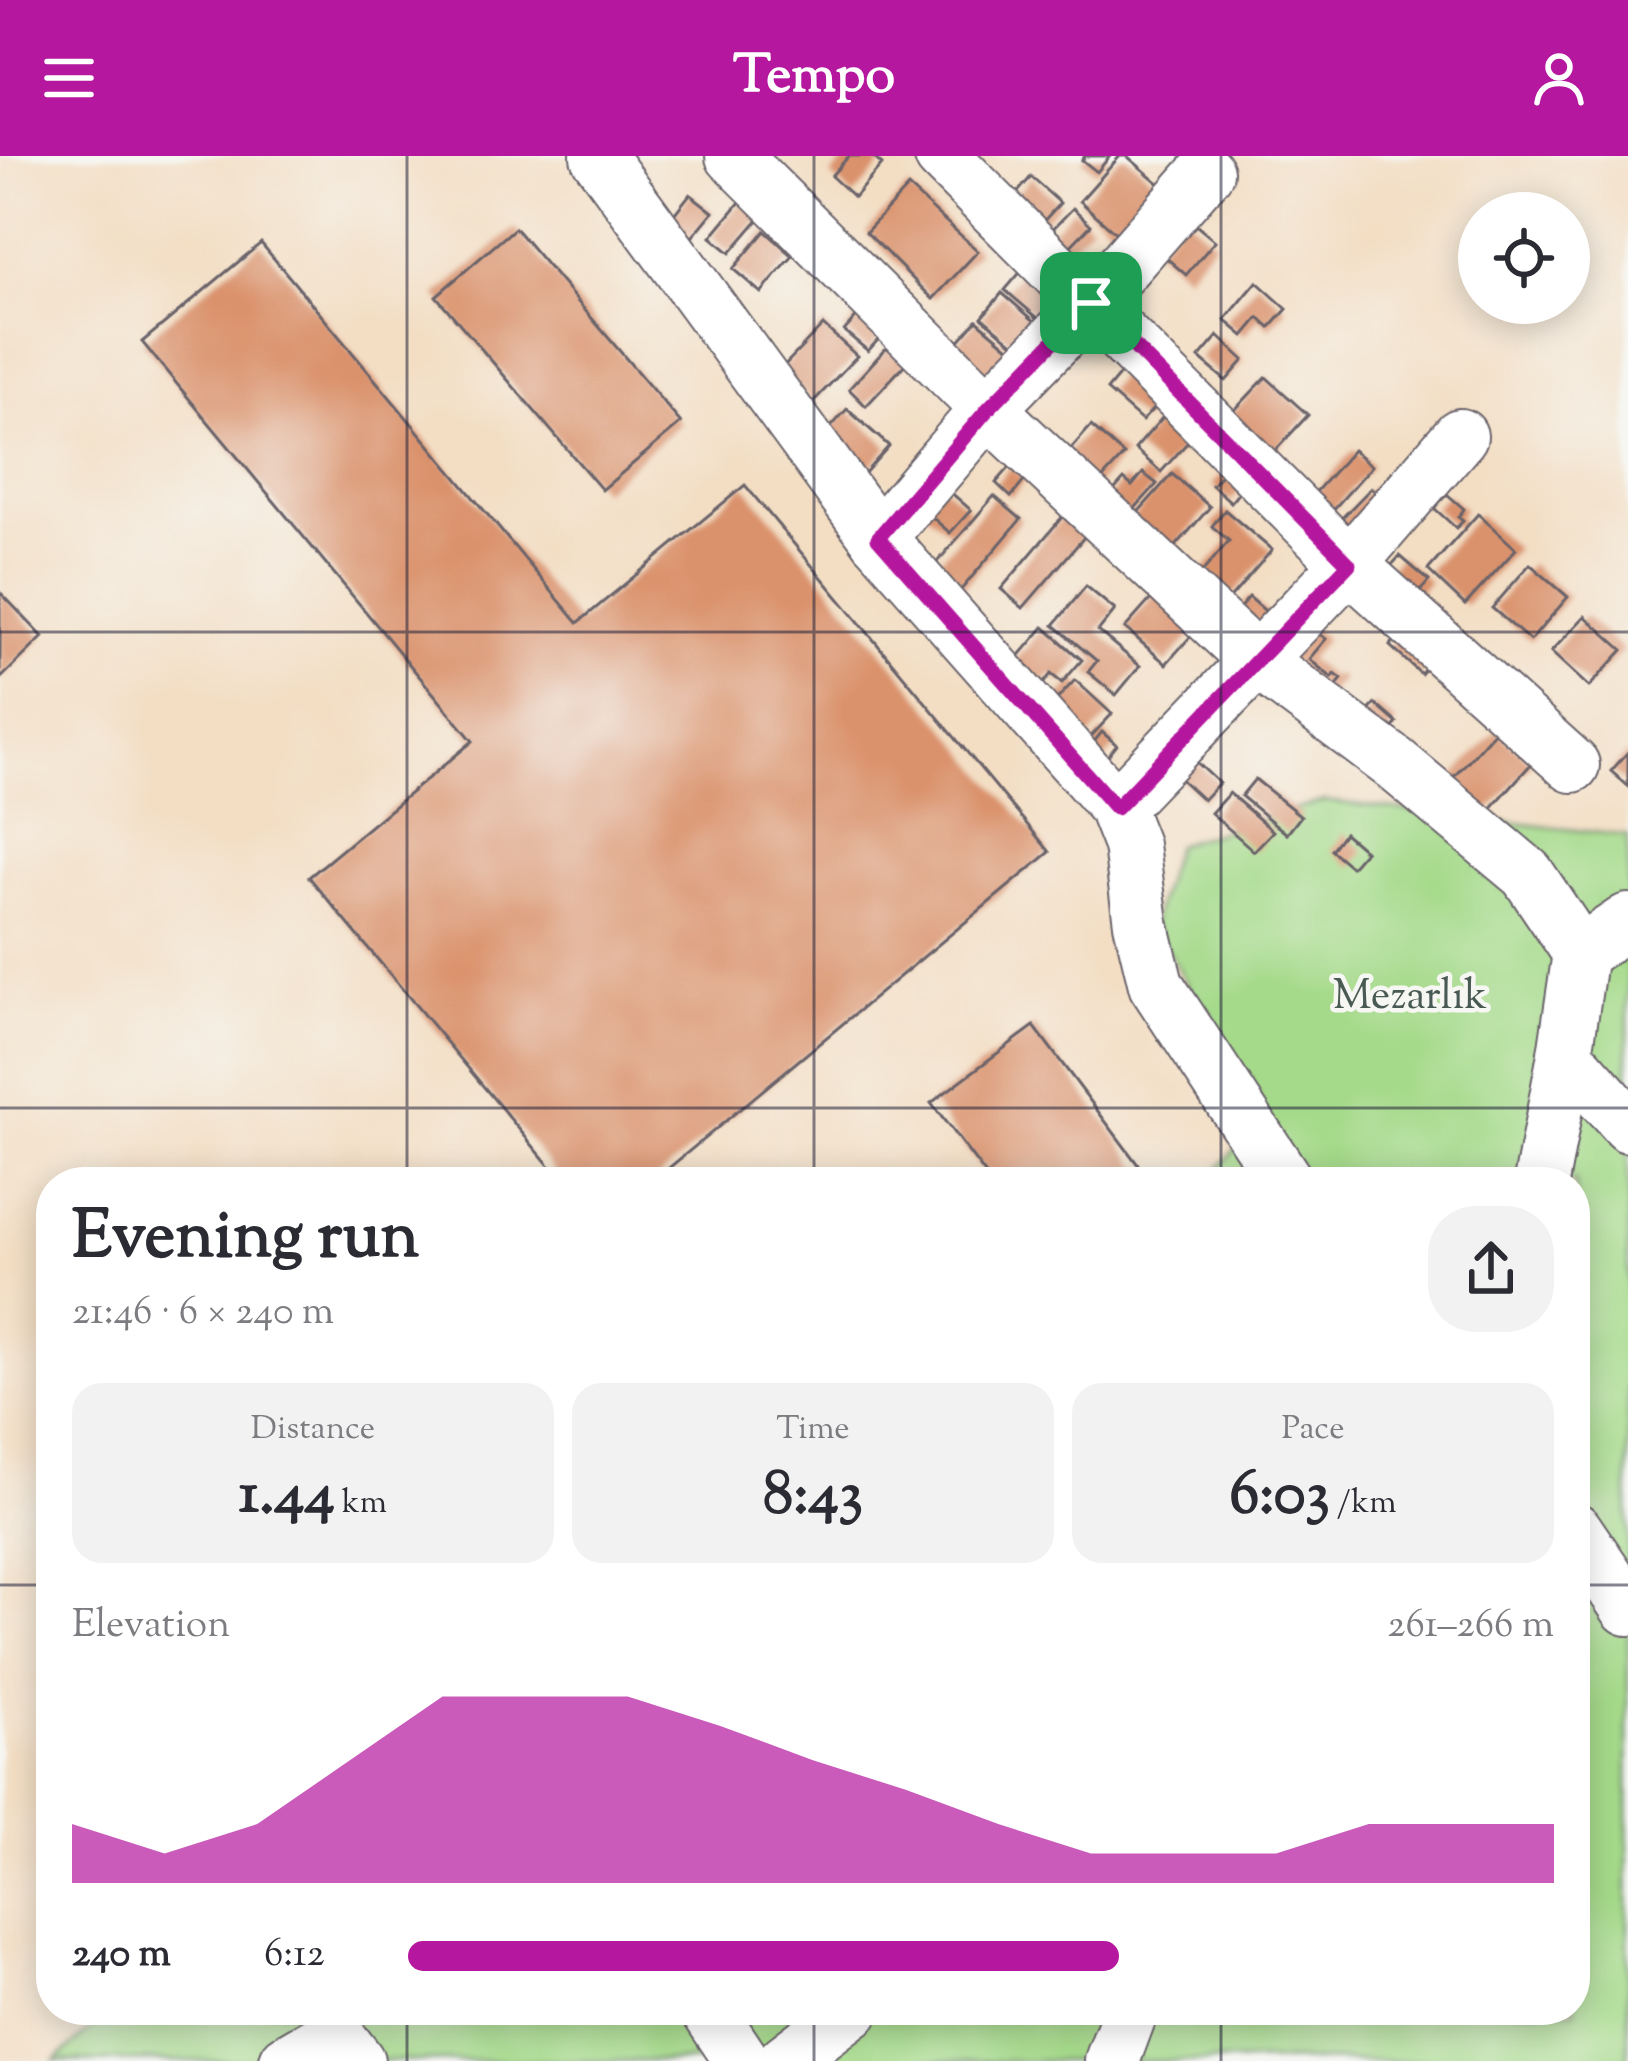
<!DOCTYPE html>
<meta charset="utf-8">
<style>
:root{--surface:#fff;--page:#f2f2f3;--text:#2b2b33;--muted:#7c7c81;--accent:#b5179e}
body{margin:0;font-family:"Sorts Mill Goudy",serif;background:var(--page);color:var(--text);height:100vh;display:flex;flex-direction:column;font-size:45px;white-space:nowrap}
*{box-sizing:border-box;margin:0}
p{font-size:39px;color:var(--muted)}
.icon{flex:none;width:66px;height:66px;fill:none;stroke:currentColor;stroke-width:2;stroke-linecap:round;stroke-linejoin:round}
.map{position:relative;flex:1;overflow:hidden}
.panel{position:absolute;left:36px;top:1011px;width:1554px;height:858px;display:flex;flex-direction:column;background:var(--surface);border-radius:48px;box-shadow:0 6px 30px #0003}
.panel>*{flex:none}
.fabs{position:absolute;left:1458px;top:36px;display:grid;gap:24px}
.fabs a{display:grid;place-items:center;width:132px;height:132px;border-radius:50%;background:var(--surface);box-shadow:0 6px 30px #0003;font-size:60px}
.pin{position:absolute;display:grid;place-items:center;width:102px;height:102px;color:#fff;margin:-51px;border-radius:24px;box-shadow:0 6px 18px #0006}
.round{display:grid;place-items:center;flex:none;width:126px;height:126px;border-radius:48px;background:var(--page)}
.overview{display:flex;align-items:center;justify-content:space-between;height:204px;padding:0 36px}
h1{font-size:66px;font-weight:700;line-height:90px}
.stats{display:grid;grid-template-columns:repeat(3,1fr);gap:18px;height:204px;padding:12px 36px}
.stats div{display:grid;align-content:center;border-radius:30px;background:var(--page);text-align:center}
.stats b{font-size:60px;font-weight:700}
.stats small{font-size:33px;font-weight:400}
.stats p{font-size:33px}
.chart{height:336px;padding:24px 36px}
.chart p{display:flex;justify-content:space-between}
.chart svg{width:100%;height:216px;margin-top:12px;fill:var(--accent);opacity:.7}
ul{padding:0 36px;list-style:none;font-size:39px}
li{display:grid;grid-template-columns:192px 144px 1fr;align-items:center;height:90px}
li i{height:30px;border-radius:15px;background:var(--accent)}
header{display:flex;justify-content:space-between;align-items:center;height:156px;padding:0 36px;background:var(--accent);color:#fff;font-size:54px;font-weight:700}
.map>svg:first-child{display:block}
</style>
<header><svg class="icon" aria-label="menu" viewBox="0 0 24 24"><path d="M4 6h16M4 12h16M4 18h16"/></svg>Tempo<svg class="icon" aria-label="person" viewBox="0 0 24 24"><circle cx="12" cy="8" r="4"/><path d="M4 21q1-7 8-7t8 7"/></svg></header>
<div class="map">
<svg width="1628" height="1905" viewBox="0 0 1628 1905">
<rect width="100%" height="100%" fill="#f6f6f2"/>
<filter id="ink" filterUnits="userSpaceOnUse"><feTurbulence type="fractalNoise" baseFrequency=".00833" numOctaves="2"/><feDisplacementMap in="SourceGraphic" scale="24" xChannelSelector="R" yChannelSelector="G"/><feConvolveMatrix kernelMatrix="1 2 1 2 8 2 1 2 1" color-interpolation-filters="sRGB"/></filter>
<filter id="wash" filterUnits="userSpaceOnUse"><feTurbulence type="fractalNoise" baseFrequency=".004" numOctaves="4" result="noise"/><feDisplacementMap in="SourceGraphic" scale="48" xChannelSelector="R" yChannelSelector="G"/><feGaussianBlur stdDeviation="2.7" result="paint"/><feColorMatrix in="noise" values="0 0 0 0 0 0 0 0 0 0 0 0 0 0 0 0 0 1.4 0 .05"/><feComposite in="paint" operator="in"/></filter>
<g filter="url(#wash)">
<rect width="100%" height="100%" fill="#f3dec4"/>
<path fill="#a5da8a" stroke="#647e62" stroke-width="3" d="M1324,645L1628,680V1905H55L113,1854H1575V1026H1207L1264,960L1152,767L1175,689Z"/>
<g id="blocks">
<g fill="#da926c">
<path d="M849,0H872L882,9L854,41L831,20Z"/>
<path d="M1085,0H1110L1097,16L1082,4Z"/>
<path d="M1120,0H1127L1169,36L1126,86L1080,45Z"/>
<path d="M1031,21L1060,47L1040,69L1011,44Z"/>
<path d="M908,31L978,95L933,143L866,76Z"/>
<path d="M690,38L713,56L689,85L667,67Z"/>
<path d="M741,45L760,62L730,97L711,81Z"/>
<path d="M1073,52L1091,69L1061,100L1043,83Z"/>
<path d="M1185,60L1215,85L1186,119L1156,93Z"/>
<path d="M515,72L681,267L602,334L436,140Z"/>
<path d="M765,75L793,100L761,137L733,113Z"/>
<path d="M261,87L578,467L745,329L1050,696L652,1026H563L309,721L473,585L142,186Z"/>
<path d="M1023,113L1066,150L1048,171L1005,134Z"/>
<path d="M1257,126L1287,153L1270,172L1259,162L1244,180L1225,164Z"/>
<path d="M1002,137L1045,174L1025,197L982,161Z"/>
<path d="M861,156L884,177L868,195L844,175Z"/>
<path d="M977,164L1017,198L989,230L949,196Z"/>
<path d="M823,169L857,200L813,246L780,214Z"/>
<path d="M1218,180L1244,204L1226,225L1199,202Z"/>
<path d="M889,189L907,206L866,250L849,233Z"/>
<path d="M1128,209L1163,242L1142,265L1107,234Z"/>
<path d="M1266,221L1308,259L1274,296L1231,258Z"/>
<path d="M847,253L889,290L864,318L822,281Z"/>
<path d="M1169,254L1196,277L1161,316L1135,293Z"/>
<path d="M1091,270L1124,299L1093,333L1061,304Z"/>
<path d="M1353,294L1372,310L1332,355L1313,339Z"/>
<path d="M1010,311L1025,324L1011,341L996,327Z"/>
<path d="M1226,313L1245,329L1231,346L1212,329Z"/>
<path d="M1143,317L1157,328L1128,360L1107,342L1124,323L1132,330Z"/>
<path d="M1172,318L1210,351L1162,406L1124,372Z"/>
<path d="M940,327L971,354L950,377L919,350Z"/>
<path d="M1371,332L1392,351L1361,385L1339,365Z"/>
<path d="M1447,338L1464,353L1458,361L1463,365L1456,372L1434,352Z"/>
<path d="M994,340L1021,363L955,441L927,418Z"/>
<path d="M1225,354L1272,394L1219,455L1190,430L1229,385L1212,370Z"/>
<path d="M1478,358L1516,393L1465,449L1428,414Z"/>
<path d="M1063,360L1086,379L1023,452L1001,433Z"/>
<path d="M1400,400L1429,425L1408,449L1388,413Z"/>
<path d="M1530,408L1568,441L1530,485L1492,452Z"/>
<path d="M1086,430L1115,454L1098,475L1140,510L1116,539L1088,516L1097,505L1054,469Z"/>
<path d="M1158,435L1199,471L1166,508L1125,472Z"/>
<path d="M0,436L43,481L0,523Z"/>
<path d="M1249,441L1278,466L1225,469Z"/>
<path d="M1585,460L1623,494L1589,531L1551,496Z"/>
<path d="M1310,470L1326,483L1309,503L1332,522L1335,518L1342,523L1329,539L1284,502Z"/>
<path d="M1044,471L1082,504L1062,527L1051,518L1042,529L1015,505Z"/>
<path d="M1407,471L1437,498L1421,518L1390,490Z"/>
<path d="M1075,524L1112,558L1083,589L1046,555Z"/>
<path d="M1375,548L1397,567L1381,585L1359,565Z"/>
<path d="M1496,574L1532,607L1477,668L1441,635Z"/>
<path d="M1102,576L1117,589L1103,606L1088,593Z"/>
<path d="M1628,596V630L1611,615Z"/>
<path d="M1189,599L1219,627L1203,644L1174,617Z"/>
<path d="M1255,623L1301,660L1287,678L1241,640Z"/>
<path d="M1229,637L1273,675L1254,695L1211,657Z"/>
<path d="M1344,677L1365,695L1351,711L1331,694Z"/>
<path d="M1034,870L1151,1026H991L931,947Z"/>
</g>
</g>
</g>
<g filter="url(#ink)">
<use href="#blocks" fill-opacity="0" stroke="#6b646b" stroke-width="3"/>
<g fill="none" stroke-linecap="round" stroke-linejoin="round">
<g stroke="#6b646b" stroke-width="58">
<g id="minor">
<path d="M598,0L878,382L1116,651L1131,689L1141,767L1156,829L1286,1026"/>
<path d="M733,0L988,253L1256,504L1394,607L1527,718L1580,797"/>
<path d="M942,0L1349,408L1572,609"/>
<path d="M878,382L988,253L1091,147L1206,16"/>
<path d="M1116,651L1349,408L1460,280"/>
<path d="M1565,899L1628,969"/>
<path d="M1541,1026L1565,899L1580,797L1628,765"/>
<path d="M1575,1374L1628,1452"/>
<path d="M708,1854L742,1905"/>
<path d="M287,1905L335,1877L357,1905"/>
<path d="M785,1905L852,1854"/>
<path d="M1112,1905L1131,1854"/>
</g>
</g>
<use href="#minor" stroke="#fff" stroke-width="54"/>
</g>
</g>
<g fill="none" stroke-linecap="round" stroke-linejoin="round" filter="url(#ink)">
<g stroke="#fff" stroke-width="24">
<path id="route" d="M1091,147L1349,408L1116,652L878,382L988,253Z"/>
</g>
<use href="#route" stroke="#b5179e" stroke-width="15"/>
</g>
<path fill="none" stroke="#22223b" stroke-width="3" stroke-opacity="0.55" d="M407,0V1026M814,0V1026M1221,0V1026M0,476H1628M0,952H1628M0,1429H51M1575,1429H1628M407,1854V1905M814,1854V1905M1221,1854V1905"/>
<g text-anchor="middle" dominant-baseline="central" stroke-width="9" stroke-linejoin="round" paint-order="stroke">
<g font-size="42" fill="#495953" stroke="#f6f6f2">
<text x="1410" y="842">Mezarlık</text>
</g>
</g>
</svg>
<div class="fabs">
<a><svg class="icon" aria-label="locate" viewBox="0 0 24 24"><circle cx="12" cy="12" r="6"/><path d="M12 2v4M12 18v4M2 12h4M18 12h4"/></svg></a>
</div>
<div class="pin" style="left:1091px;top:147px;background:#1e9e55"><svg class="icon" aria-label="arrive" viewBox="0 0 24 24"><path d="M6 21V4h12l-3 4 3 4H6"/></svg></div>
<section class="panel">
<div class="overview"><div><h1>Evening run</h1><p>21:46 · 6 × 240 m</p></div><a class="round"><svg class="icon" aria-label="share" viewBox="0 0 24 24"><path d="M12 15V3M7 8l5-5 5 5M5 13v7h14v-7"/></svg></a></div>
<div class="stats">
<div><p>Distance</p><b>1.44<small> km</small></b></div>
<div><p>Time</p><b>8:43</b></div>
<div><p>Pace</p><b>6:03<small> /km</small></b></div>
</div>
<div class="chart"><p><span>Elevation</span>261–266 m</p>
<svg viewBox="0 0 160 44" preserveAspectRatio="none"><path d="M0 44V32L10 38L20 32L30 19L40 6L50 6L60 6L70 12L80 19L90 25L100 32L110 38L120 38L130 38L140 32L150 32L160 32V44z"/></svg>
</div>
<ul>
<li><b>240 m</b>6:12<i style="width:62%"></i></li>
</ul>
</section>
</div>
